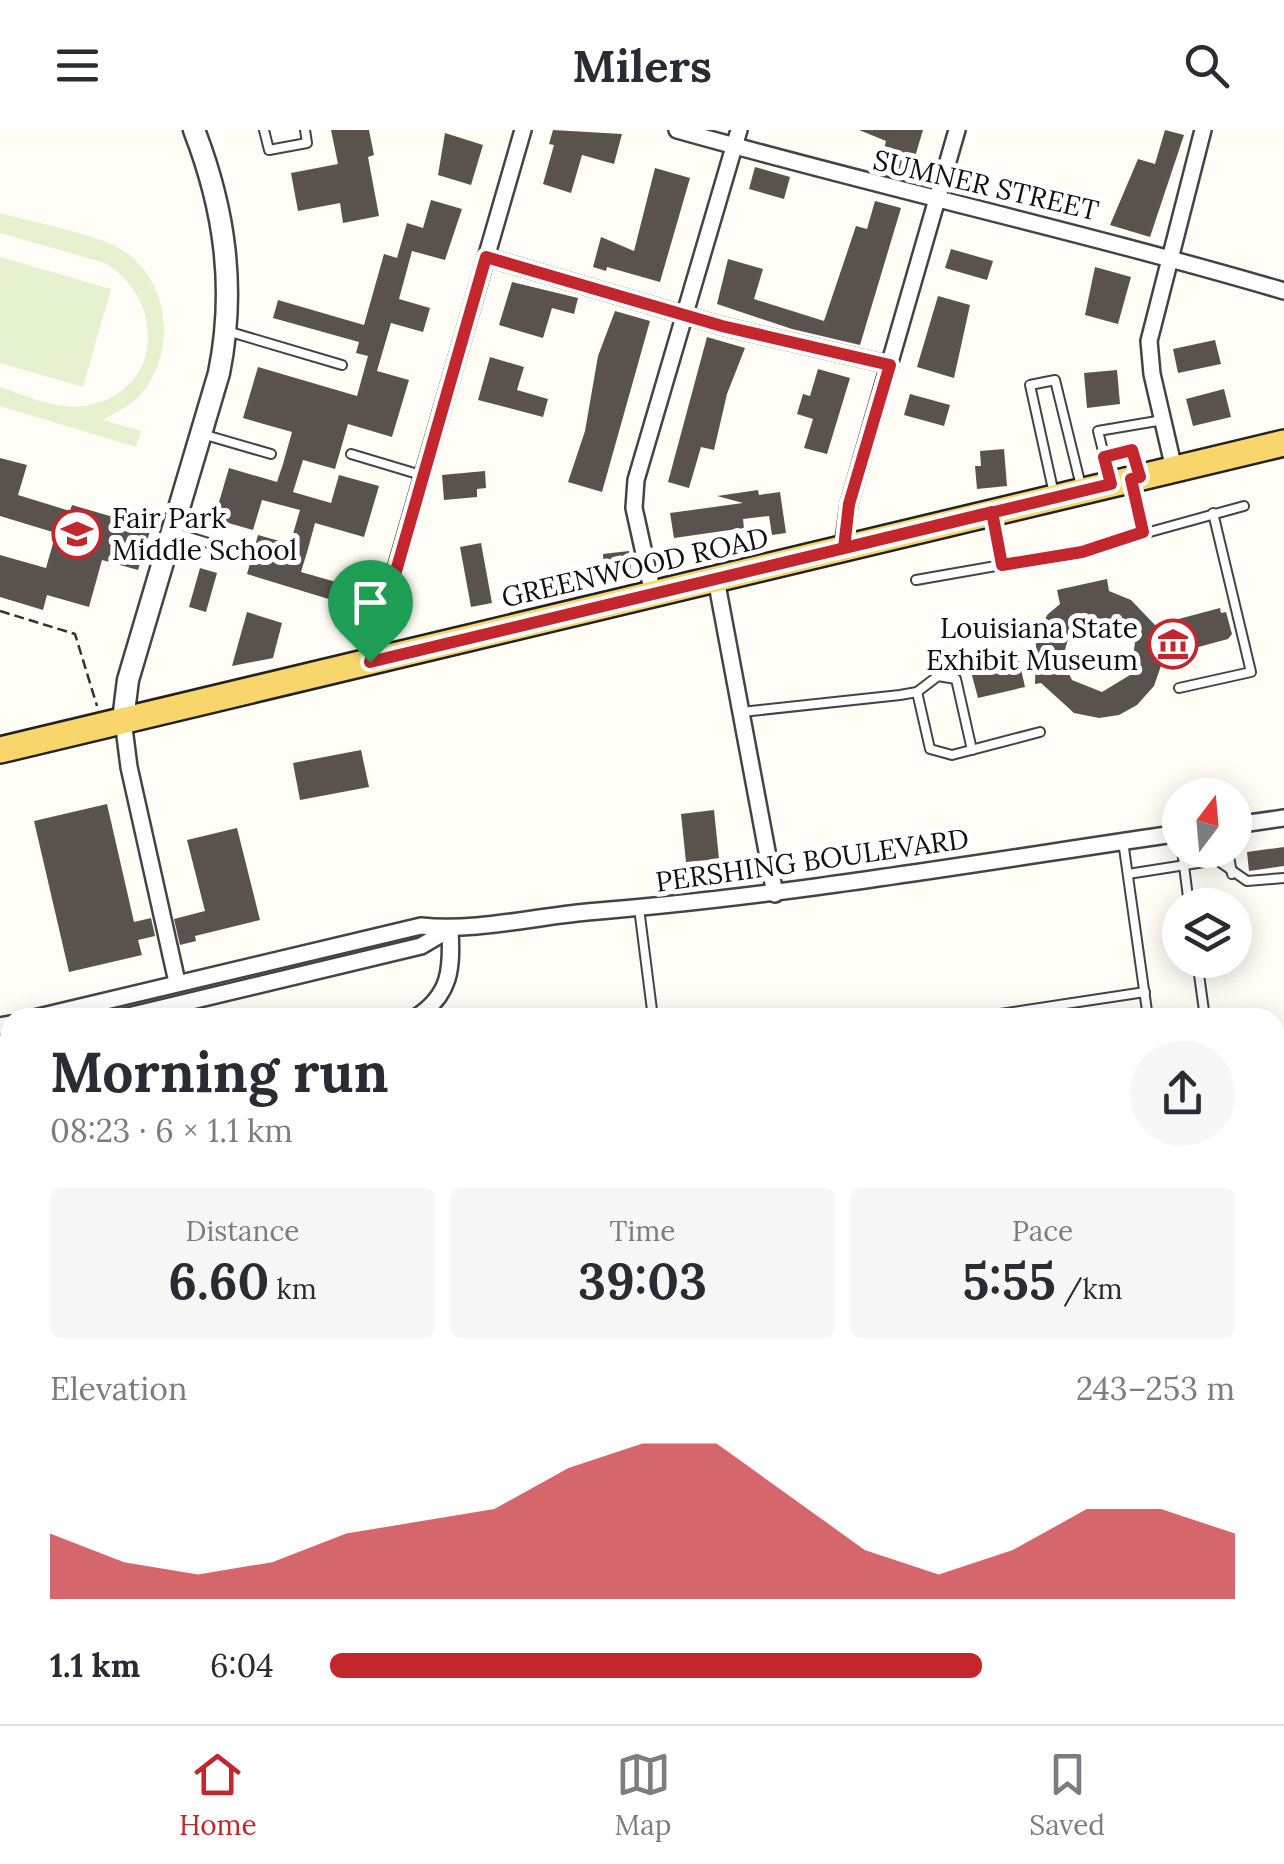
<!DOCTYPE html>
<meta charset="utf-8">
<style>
:root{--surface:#fff;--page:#f7f7f7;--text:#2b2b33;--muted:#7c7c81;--line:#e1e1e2;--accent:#c4262e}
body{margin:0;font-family:Lora,serif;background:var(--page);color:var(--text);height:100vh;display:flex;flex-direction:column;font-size:38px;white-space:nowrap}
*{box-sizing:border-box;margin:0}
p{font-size:32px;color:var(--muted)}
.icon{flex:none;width:55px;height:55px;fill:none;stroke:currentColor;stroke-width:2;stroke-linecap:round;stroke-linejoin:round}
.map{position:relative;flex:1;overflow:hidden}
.details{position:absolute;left:0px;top:878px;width:1285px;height:718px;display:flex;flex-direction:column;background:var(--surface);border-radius:30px 30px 0 0;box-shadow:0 5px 25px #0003}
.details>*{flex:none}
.needle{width:65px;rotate:16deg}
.buttons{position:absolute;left:1162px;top:648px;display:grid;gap:20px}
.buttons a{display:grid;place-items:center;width:90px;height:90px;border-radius:50%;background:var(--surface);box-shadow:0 5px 25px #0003;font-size:50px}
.pin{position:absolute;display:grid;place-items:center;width:85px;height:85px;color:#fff;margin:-102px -42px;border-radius:50% 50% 50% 0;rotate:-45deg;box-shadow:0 0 10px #0007}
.pin .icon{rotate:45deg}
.round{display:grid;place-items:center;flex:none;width:105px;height:105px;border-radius:52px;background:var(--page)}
.summary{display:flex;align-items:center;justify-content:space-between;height:170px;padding:0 50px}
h1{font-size:55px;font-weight:700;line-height:75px}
.figures{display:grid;grid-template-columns:repeat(3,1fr);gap:15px;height:170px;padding:10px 50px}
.figures div{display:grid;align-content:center;border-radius:10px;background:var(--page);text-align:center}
.figures b{font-size:50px;font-weight:700}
.figures small{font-size:28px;font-weight:400}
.figures p{font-size:28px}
.chart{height:280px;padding:20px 50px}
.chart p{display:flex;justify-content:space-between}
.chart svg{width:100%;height:180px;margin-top:10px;fill:var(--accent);opacity:.7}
ul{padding:0 50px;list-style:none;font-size:32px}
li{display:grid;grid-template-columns:160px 120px 1fr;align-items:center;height:75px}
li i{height:25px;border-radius:12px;background:var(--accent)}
header{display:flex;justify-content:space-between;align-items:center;height:130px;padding:0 50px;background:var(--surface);font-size:45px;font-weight:700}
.tab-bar{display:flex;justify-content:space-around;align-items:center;height:140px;border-top:2px solid var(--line);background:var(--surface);font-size:28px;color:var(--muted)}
.tab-bar a{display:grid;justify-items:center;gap:5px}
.tab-bar .active{color:var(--accent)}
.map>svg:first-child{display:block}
</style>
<header><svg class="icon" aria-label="menu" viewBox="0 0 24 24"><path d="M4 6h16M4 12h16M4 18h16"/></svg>Milers<svg class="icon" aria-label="search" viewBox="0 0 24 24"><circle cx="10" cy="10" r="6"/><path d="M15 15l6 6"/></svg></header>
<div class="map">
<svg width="1284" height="1594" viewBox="0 0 1284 1594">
<rect width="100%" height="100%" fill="#fffdf5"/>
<path fill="#d5ebbd" d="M616,1585H919L916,1594H613Z"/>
<g fill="#e6f2cf">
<path d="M0,83C36,93 77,100 111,114C169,139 180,219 141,264C131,276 116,282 103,290L141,301L136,317L0,276V257C25,265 56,280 83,276C163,265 168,172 105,133L0,103Z"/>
<path d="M0,127L111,159L83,257L0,233Z"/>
</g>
<g fill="#5a524d" fill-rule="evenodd">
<path d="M331,0H369L374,25L368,27L379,86L343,93L340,73L298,81L291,43L338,34Z"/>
<path d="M553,0L622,4L614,34L582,25L571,63L543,54L554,15L549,14Z"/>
<path d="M859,0H923L909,47L879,38L886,11Z"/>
<path d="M1165,0L1184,5L1150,107L1110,95L1138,29L1155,34Z"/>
<path d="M445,3L483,15L471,55L438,45Z"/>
<path d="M755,37L790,47L784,69L749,59Z"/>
<path d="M655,38L690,48L660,152L607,137L606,141L593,137L601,107L634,121Z"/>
<path d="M431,70L462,79L445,130L412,121L399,169L430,178L423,202L391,193L377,241L409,250L392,307L348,294L335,339L303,330L293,362L331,373L339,345L379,356L364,407L315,393L308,419L301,442L350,456L345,474L247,444L258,405L290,414L300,380L262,370L253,400L214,389L229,338L277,352L283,334L292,302L243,288L258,237L357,266L368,226L356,223L359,212L273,188L278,170L364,195L384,124L397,128L407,93L423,98Z"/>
<path d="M875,71L901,78L860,215L792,199L717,174L728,129L763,139L754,169L824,191L856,96L867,99Z"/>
<path d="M951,119L993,131L987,150L945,138Z"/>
<path d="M1095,137L1131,147L1118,194L1085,185Z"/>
<path d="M512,152L578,168L574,184L552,178L543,208L499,195Z"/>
<path d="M938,166L970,175L954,248L917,237Z"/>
<path d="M615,181L650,191L602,362L568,352L585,301L598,226Z"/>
<path d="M707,207L745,218L727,264L714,320L701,317L689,358L668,352Z"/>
<path d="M1215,210L1221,234L1178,243L1173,219Z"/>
<path d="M490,227L524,237L517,260L548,269L543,287L478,270Z"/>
<path d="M818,239L850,248L827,324L804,318L813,289L797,284L803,264L810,266Z"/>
<path d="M1117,240L1120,274L1087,278L1084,243Z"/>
<path d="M1224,259L1231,287L1193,296L1186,269Z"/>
<path d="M910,264L950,275L944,296L904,285Z"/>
<path d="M1004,319L1007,356L977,359L975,336H981L980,321Z"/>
<path d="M0,328L27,335L18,365L70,381L72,375L151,398L138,440L102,430L89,477L47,465L43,480L0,467V425L46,438L56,403L0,386Z"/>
<path d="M485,341L486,358L477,359V367L444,370L442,345Z"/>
<path d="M758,360L759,365L780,362L786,403L772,405L769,386L743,389L744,398L674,408L670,383L743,373L717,366Z"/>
<path d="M481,413L492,473L471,477L460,417Z"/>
<path d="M629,421L632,448L605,450L603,424Z"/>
<path d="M200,438L217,443L206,482L189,477Z"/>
<path d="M1107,449L1109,461L1131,470L1155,495L1162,493V533L1154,556L1137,575L1119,585L1099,588L1074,583L1041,553L1035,554L1036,514L1047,485L1060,474L1057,460ZM1090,488L1112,490L1135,513L1130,545L1102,562L1072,550L1062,530L1071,499Z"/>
<path d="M1220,478L1221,483L1226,482L1232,504L1228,509L1180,522L1171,491Z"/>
<path d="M247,482L282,493L273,528L232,536Z"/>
<path d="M1018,526L1025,557L978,568L970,538Z"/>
<path d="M361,620L369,657L300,670L293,633Z"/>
<path d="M107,674L134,792L151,788L155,806L138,810L142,825L69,842L34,691Z"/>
<path d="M714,680L719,729L686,732L681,684Z"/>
<path d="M237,698L260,790L195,806L196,811L180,815L174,789L205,781L187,710Z"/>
<path d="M1284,717V736L1249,741L1247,722Z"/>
</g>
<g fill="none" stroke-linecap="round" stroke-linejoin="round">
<g stroke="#444" stroke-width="12">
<g id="service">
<path d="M264,0L269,20L307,13L305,0"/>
<path d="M227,201L342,235"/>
<path d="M202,304L271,324"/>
<path d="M351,324L421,345"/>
<path d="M1104,327L1132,320L1138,341"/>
<path d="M1110,349L1098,301L1163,290"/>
<path d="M1132,353L1143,402"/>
<path d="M1054,364L1030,255L1055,250L1081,356"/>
<path d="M993,387L1002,435"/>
<path d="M176,403L244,424"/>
<path d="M916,450L1081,421L1244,376"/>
<path d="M1179,558L1251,542L1213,383"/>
<path d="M917,562L930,619L952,625L1040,602"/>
<path d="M742,582L900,565L917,562L938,546L956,549L972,620"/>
<path d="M1123,711L1148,888"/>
<path d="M1182,720L1189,775"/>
<path d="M1228,720L1232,744"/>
<path d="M1128,744L1217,730L1247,751L1284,748"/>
<path d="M639,778L653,888"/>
<path d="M1197,830L1205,888"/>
<path d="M973,888L1145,862"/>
<path d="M1275,951L1284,939"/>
<path d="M1275,1072L1284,1078"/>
<path d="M1275,1271L1284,1269"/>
</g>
</g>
<g stroke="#444" stroke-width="20">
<g id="minor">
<path d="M677,0C879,57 1083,102 1284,161"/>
<path d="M486,127L722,196L890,235"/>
<path d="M1174,339L1152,244L1149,211L1203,0"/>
<path d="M843,418L849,374L957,0"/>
<path d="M716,449L775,764"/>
<path d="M653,464L634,378L636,350L739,0"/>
<path d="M369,532L523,0"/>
<path d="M123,590L129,637L177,852"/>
<path d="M1235,695L1284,688"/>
<path d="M34,888L421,796C473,802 533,787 587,782C786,766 982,732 1180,703"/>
<path d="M120,888L421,816L450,799"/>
<path d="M415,888C451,865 452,839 450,799"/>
<path d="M0,896L10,894"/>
<path d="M0,916L10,914"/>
<path d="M0,1239L10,1242"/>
<path d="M1275,1323L1284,1321"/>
<path d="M0,1460L10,1459"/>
<path d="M936,1587L961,1594"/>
<path d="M67,1594L70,1585"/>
</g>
</g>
<g stroke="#444" stroke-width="25">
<path id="tertiary" d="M123,590L128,550L219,243C236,159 225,80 194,0"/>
</g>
<g stroke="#222" stroke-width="30">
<path id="primary" d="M0,620L1284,313"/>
</g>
<g stroke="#222" stroke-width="32">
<g id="motorway">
<path d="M1275,1373L1284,1369"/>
<path d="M1275,1411L1284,1408"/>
<path d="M0,1530L10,1529"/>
<path d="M0,1567L10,1566"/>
</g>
</g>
<g stroke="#333" stroke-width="2.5" stroke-dasharray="10 5" stroke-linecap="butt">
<path d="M0,481L75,504L97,576"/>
<path d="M829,1585H844"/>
<path d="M893,1585L898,1594"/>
<path d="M702,1594L718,1585"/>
</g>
<use href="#service" stroke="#fff" stroke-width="8"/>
<use href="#minor" stroke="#fff" stroke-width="15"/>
<use href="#tertiary" stroke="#fff" stroke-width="20"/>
<use href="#primary" stroke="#f9d66b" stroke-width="25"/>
<use href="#motorway" stroke="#f5a25d" stroke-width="28"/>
</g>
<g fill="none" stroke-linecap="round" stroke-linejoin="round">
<g stroke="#fff" stroke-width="20">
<path id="route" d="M370,532C617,473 863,413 1111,354L1104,327L1132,320L1140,347L1131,349L1143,402L1082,422L1002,435L992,382L844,418L849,374L890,235L722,196L486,127L370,532"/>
</g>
<use href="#route" stroke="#c4262e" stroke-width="12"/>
</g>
<defs>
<g id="school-ring" transform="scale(2.5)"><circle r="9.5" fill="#fff" stroke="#c4262e" stroke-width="1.5"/><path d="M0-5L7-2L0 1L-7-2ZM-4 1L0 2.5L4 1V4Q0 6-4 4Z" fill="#c4262e"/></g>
<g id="museum-ring" transform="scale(2.5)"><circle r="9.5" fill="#fff" stroke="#c4262e" stroke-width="1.5"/><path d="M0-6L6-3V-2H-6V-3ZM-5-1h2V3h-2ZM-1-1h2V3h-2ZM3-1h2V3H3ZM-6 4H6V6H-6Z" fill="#c4262e"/></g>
</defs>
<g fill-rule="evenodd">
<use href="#school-ring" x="77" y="404"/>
<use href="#museum-ring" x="1173" y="514"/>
</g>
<g text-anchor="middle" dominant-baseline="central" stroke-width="10" stroke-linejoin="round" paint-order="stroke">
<g font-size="28" fill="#111" stroke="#fff">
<text transform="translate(986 55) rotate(13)">SUMNER STREET</text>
<text transform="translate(635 437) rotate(-13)">GREENWOOD ROAD</text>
<text transform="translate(812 730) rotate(-8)">PERSHING BOULEVARD</text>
</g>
<g font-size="28" fill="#111" stroke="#fff" text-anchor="start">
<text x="112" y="388">Fair Park<tspan x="112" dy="32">Middle School</tspan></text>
<text x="1138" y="498" text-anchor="end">Louisiana State<tspan x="1138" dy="32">Exhibit Museum</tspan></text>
</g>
</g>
</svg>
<div class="buttons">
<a><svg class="needle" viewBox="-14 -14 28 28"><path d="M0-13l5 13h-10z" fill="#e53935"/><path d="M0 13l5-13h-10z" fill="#7c7c81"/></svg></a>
<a><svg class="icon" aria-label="layers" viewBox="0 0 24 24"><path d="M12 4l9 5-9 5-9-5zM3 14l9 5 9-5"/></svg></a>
</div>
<div class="pin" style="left:370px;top:532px;background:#1e9e55"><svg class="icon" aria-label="arrive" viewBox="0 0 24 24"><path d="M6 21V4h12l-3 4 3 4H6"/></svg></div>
<section class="details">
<div class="summary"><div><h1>Morning run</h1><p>08:23 · 6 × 1.1 km</p></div><a class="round"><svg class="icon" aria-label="share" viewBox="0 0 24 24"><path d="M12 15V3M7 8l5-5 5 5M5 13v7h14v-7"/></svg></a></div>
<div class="figures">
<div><p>Distance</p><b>6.60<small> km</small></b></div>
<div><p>Time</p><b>39:03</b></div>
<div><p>Pace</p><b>5:55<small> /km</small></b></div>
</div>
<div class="chart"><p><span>Elevation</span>243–253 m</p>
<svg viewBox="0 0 160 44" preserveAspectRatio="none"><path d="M0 44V28L10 35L20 38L30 35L40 28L50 25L60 22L70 12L80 6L90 6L100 19L110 32L120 38L130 32L140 22L150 22L160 28V44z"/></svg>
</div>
<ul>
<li><b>1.1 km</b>6:04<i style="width:72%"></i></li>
</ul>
</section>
</div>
<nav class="tab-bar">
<a class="active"><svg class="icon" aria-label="home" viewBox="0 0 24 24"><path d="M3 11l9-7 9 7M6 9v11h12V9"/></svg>Home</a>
<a><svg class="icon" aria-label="map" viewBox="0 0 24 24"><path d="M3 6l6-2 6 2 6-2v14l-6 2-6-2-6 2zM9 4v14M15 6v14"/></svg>Map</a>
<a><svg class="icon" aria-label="saved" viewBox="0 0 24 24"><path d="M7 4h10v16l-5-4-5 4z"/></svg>Saved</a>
</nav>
